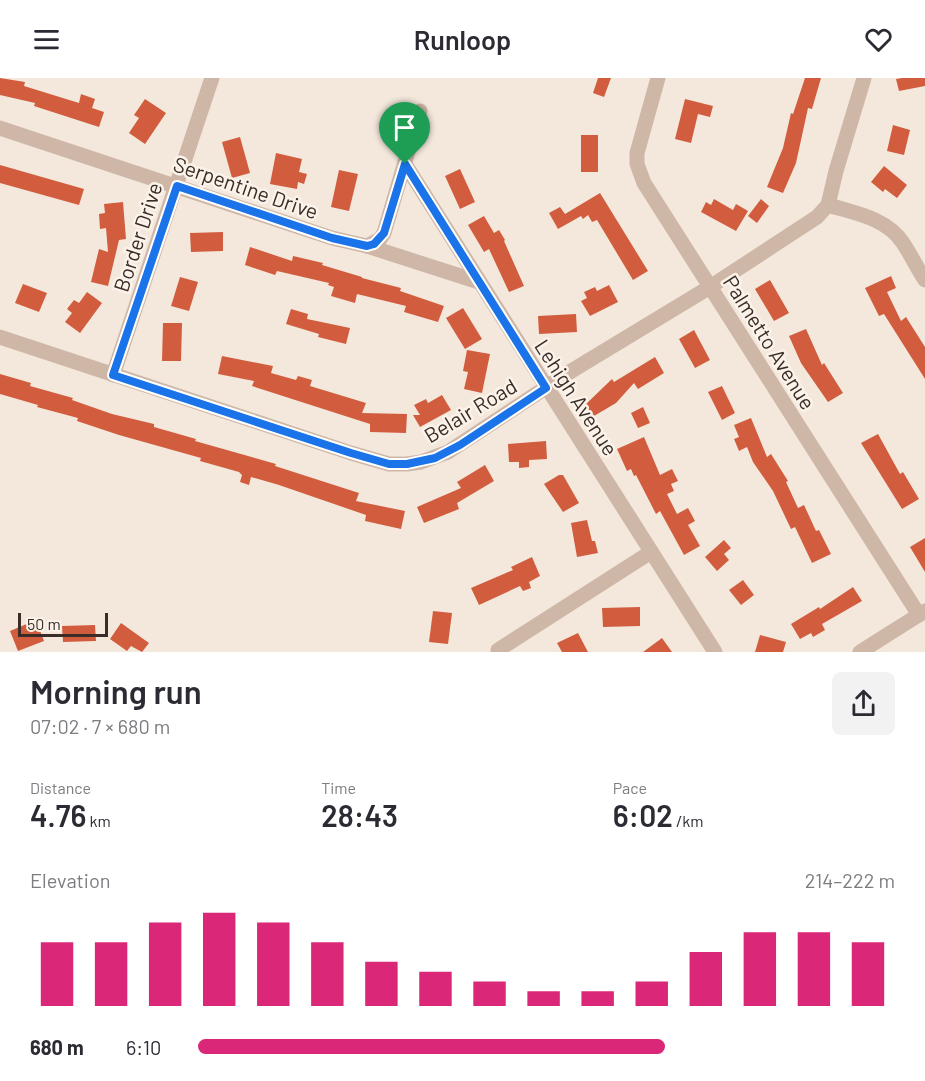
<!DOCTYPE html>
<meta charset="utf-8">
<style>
:root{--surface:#fff;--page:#f2f2f3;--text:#2b2b33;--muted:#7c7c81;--accent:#db2777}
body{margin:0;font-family:Barlow,sans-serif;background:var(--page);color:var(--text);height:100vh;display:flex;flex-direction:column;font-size:22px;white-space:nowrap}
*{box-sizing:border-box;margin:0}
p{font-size:20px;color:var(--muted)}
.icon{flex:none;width:33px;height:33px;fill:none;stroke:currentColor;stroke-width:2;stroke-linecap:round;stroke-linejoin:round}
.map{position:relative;height:574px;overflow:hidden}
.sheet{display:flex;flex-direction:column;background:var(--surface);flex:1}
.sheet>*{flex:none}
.scale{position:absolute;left:18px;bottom:15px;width:90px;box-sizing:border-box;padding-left:6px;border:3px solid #3a2d28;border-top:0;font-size:16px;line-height:21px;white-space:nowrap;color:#3a2d28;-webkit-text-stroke:4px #fbf3e9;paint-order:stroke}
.pin{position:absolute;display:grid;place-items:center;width:51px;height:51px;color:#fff;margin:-62px -26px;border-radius:50% 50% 50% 0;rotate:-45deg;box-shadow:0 0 6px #0007}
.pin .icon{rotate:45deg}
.round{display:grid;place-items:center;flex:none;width:63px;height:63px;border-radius:9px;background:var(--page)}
.summary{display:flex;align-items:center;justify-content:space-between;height:102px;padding:0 30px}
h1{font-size:33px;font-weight:600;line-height:45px}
.metrics{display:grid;grid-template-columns:repeat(3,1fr);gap:9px;height:102px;padding:6px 30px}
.metrics div{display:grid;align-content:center}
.metrics b{font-size:30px;font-weight:600}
.metrics small{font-size:16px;font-weight:400}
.metrics p{font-size:16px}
.chart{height:168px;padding:12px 30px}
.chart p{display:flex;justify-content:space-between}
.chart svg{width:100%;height:108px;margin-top:6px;stroke:var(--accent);stroke-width:6}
ul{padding:0 30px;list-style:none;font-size:20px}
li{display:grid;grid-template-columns:96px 72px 1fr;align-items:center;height:45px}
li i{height:15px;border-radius:8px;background:var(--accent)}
header{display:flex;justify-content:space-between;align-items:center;height:78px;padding:0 30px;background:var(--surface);font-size:27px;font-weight:600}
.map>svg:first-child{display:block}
</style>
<header><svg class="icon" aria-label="menu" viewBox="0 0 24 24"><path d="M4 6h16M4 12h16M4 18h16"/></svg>Runloop<svg class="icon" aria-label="heart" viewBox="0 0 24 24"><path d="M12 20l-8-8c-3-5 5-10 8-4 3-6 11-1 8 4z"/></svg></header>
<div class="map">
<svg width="925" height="574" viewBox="0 0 925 574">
<rect width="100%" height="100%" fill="#f4e8dc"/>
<g fill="#d15d3e">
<path d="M0,0L25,4L24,8L79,25L81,16L95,21L92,30L104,34L99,49L34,28L35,25L0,17Z"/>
<path d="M598,0H611L604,19L593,15Z"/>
<path d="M805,0H821L812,31L808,30L796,85L783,115L767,109L783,70L791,35L793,36Z"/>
<path d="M902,0H925V8L899,13L896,1Z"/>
<path d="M145,21L166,35L145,66L129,55L139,40L134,37Z"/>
<path d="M685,21L713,28L710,39L698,36L691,65L675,61Z"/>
<path d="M893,47L910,52L904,77L887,73Z"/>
<rect x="581" y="57" width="17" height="37"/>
<path d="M240,59L250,95L232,100L222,64Z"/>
<path d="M276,75L302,81L299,94L307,96L304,106L298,104L297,111L270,106Z"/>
<path d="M0,87L84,111L79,127L0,105Z"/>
<path d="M884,88L907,107L897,120L885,111L883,114L871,104Z"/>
<path d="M460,91L475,124L460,131L445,98Z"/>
<path d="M339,92L358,96L349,133L331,129Z"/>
<path d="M600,115L648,193L633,202L597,142L592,144L588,137L583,141L581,138L558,151L549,135L560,129L565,136Z"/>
<path d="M714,121L733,132L736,126L748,133L736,153L701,134L706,124L711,127Z"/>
<path d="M761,121L769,128L757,145L748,138Z"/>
<path d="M123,124L126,161L119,162L108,208L91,204L99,171L108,174L106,150L100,151L99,136L105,135L104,126Z"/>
<path d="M484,138L494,155L499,152L505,162L504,163L524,208L509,214L489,171L484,174L468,147Z"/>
<path d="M223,154V173L191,174L190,155Z"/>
<path d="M250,169L292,183L293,178L323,185L322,187L362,199V200L401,210L400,213L444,228L438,244L404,234L406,228L357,216L355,225L331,218L334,209L328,207L329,205L277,193L275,197L245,187Z"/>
<path d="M891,198L896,210L887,214L901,243L906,239L925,269V301L884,236L879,238L865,210Z"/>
<path d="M180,199L198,204L189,233L171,228Z"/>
<path d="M770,202L789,235L774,243L755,211Z"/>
<path d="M23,206L47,215L39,234L15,225Z"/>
<path d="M609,207L618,224L590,238L581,223L587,220L584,214L595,209L597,213Z"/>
<path d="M87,214L102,225L80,255L65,244L72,235L67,231L74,222L79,225Z"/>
<path d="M463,230L482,261L465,271L446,240Z"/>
<path d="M291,231L308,236L307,241L350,250L346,266L318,259L319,256L286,246Z"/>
<path d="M576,236L577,254L539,256L538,238Z"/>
<path d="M163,245H182L181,283H162Z"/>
<path d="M806,251L822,287L824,285L843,315L828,324L801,285L789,258Z"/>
<path d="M694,252L710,282L695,290L679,261Z"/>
<path d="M467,272L490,276L482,315L464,311L468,294L463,293Z"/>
<path d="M222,278L273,288L271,295L296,302L298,298L312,302L310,308L366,325L362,335L407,336L406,355L370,354V346L252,308L254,303L218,296Z"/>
<path d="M655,279L664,295L638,311L634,305L616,325L594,338L585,327L612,301L614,304Z"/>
<path d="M0,296L31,305L30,308L73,320L72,322L112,336L154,346V349L196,361L195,363L276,386L275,388L359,415L356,423L405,433L401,451L365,443L366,437L279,407L251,399L249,407L240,404L242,397L239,394L200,383L201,380L119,357L77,343L78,340L37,329L38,327L0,316Z"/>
<path d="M722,308L735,335L722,342L708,314Z"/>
<path d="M442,317L451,332L420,349L413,337H420L414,327L426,321L428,325Z"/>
<path d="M643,329L650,345L638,350L631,335Z"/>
<path d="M751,340L767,379L771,376L788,403L786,404L798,430L804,427L816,453L819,452L831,476L812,485L795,449L791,451L773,413L753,384L747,369L739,373L734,361L739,359L734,347Z"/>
<path d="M878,356L900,396L903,394L919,421L902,431L861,365Z"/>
<path d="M644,359L660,397L672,391L678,403L671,406L674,413L667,416L677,436L688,430L695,443L688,447L700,468L684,477L660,433L656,436L636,397L634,398L631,391L627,393L617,371Z"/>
<path d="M546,363L547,381L529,382V389L519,390V384H509L508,366Z"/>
<path d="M485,387L494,403L457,425L459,431L424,445L417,429L461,410L457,404Z"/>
<path d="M559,397H563L579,425L563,434L544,406Z"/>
<path d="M587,442L592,463H595L598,475L577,479L571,445Z"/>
<path d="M925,460V494L910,469Z"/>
<path d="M724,462L731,470L724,476L729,482L717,493L705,479Z"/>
<path d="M532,479L540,498L529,504L531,510L523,513L520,508L479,527L471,510L513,492L511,489Z"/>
<path d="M743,502L754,517L741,527L729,512Z"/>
<path d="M853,509L862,523L822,546L825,552L813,559L811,555L800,561L791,546L819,529L820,531Z"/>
<path d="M640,529V548L603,549L602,530Z"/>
<path d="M433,533L452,535L448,566L429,564Z"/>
<path d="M36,542L44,563L18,573L10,553Z"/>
<path d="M121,545L149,565L142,574L131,568L127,573L110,561Z"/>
<path d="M95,547L96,563L63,564L62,548Z"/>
<path d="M578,555L588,574H562L557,565Z"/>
<path d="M760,557L786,564L783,574H755Z"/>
<path d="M662,560L672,574H643Z"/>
</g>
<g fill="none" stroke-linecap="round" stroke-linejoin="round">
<g stroke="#ceb7a7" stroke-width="15">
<path d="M658,0L637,75V86L644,105L919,537"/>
<path d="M0,50L332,160L367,168L479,204"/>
<path d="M405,86L715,574"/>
<path d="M828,127C854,135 887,140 903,165C911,177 917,190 925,202"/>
<path d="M367,168L380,161L384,155L420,33"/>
<path d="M0,259L351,375L389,386H407L421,384L448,374L568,295L710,209L817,139L828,127L836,93L864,0"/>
<path d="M113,297L212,0"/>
<path d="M498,572L651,474"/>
<path d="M860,574L925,533"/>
</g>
</g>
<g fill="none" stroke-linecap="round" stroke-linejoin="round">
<g stroke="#fff" stroke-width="12">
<path id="route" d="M405,86L546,310L460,367L435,380L407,386H389L351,375L113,297L177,108L332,160L367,168L374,166L384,155Z"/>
</g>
<use href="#route" stroke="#1a73e8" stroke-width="8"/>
</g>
<g text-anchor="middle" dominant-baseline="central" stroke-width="5" stroke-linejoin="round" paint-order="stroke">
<g font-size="21" fill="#3a2d28" stroke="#fbf3e9">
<text transform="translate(246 109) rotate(19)">Serpentine Drive</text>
<text transform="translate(137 159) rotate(-72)">Border Drive</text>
<text transform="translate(770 264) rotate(58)">Palmetto Avenue</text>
<text transform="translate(577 319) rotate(57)">Lehigh Avenue</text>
<text transform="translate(470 332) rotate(-31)">Belair Road</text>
</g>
</g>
</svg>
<div class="scale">50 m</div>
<div class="pin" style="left:405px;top:86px;background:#1e9e55"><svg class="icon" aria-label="arrive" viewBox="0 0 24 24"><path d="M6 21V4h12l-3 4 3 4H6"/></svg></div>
</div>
<section class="sheet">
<div class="summary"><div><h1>Morning run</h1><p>07:02 · 7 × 680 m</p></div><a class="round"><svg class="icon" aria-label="share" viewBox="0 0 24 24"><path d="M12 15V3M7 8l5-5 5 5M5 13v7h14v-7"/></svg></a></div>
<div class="metrics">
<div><p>Distance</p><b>4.76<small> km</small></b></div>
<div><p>Time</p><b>28:43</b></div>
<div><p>Pace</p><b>6:02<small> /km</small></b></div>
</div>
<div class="chart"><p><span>Elevation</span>214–222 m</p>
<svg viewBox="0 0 160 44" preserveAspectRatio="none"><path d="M5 44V18M15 44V18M25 44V10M35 44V6M45 44V10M55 44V18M65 44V26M75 44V30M85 44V34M95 44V38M105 44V38M115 44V34M125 44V22M135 44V14M145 44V14M155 44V18"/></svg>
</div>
<ul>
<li><b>680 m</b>6:10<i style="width:67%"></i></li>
</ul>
</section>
